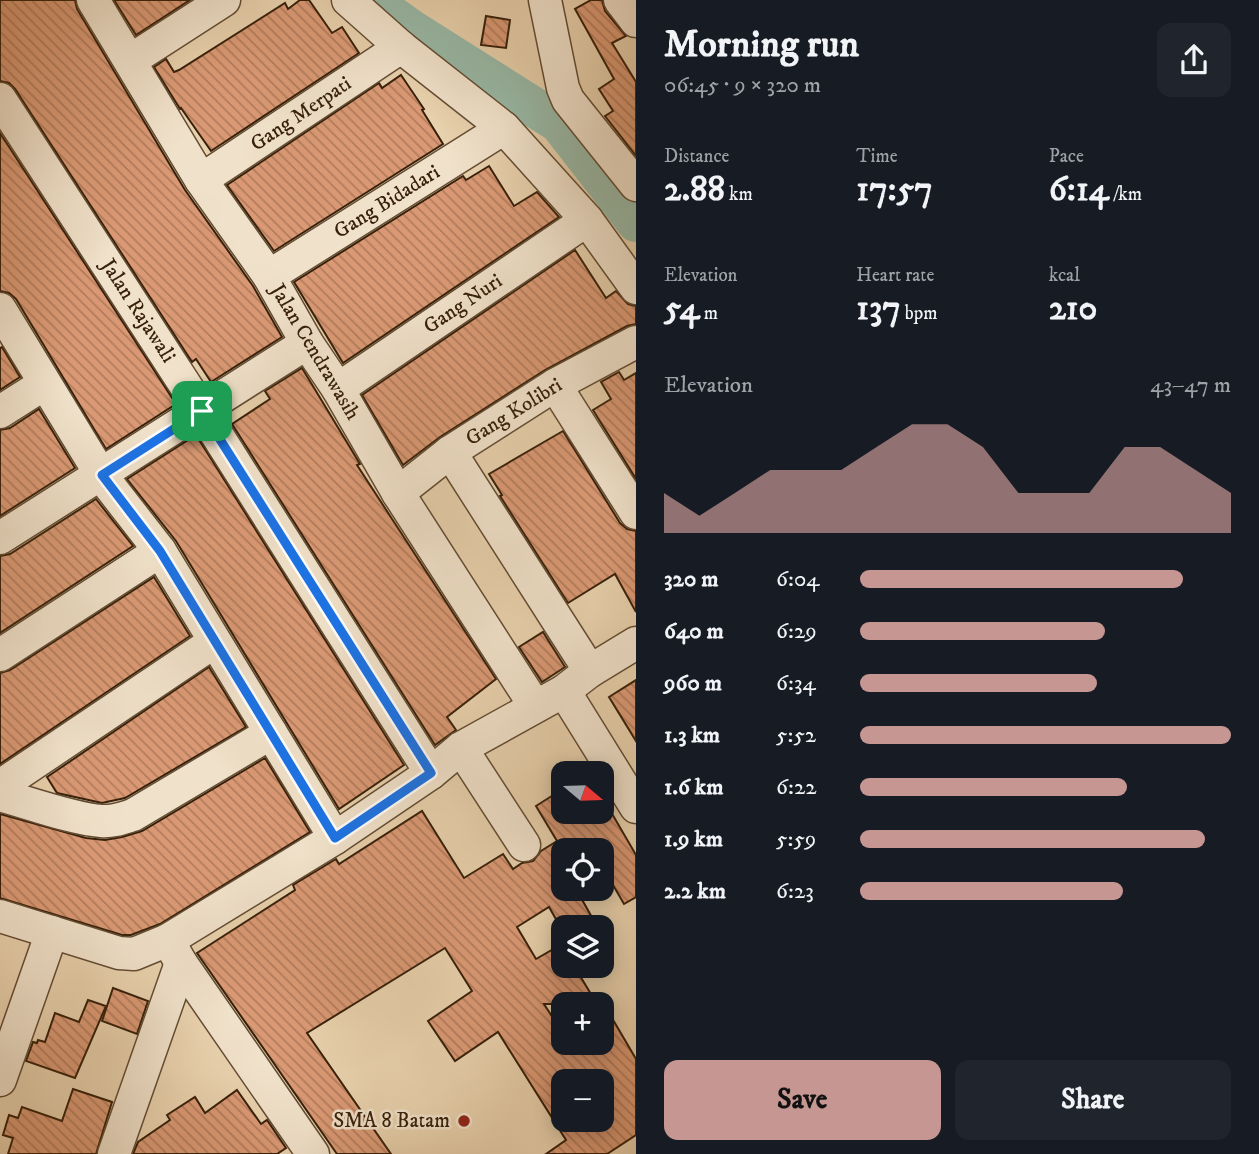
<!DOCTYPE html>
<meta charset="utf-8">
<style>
:root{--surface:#171b24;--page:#20242c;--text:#f1f3f6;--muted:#9ea1a6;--accent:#c59692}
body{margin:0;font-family:"IM FELL DW Pica",serif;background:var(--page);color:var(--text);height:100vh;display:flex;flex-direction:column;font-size:26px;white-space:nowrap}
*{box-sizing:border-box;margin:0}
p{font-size:23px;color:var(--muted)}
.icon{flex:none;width:38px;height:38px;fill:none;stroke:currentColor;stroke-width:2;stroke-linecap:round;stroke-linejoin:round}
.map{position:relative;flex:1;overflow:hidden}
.details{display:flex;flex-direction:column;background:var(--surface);width:623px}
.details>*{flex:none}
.needle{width:46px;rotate:109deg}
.fabs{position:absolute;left:551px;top:761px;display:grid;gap:14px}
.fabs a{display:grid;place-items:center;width:63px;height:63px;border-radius:14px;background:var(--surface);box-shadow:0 4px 18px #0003;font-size:35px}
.pin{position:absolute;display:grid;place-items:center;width:60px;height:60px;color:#fff;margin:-30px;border-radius:14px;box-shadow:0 4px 10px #0006}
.round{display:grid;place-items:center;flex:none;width:74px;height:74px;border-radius:14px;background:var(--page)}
.headline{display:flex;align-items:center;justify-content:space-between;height:119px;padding:0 28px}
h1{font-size:38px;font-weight:700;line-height:52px}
.figures{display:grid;grid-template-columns:repeat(3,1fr);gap:10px;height:119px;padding:7px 28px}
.figures div{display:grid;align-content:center}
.figures b{font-size:35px;font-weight:700}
.figures small{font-size:19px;font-weight:400}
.figures p{font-size:19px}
.chart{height:196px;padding:14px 28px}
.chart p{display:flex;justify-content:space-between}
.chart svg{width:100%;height:126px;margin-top:7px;fill:var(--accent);opacity:.7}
.action{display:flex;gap:14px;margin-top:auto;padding:14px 28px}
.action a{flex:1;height:80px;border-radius:14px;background:var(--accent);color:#111;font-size:28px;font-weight:700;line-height:80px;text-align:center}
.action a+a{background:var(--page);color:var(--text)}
ul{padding:0 28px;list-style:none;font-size:23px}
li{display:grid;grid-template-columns:112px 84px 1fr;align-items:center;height:52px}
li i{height:18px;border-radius:9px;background:var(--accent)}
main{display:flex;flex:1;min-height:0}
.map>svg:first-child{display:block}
</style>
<main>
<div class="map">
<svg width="636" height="1154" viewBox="0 0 636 1154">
<defs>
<pattern id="building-back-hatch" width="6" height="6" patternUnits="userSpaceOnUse" patternTransform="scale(1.75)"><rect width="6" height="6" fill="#da9974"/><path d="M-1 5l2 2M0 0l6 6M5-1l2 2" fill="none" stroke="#b27c5d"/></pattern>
</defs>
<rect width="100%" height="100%" fill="#e8d1ad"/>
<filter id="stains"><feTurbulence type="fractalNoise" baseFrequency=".00286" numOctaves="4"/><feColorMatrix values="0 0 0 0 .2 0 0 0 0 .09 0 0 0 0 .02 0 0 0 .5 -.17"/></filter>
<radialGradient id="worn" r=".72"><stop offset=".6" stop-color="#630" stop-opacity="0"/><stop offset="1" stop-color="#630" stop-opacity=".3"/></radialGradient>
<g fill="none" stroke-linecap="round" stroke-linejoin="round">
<path stroke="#98b8a6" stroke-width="40" d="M370,0L412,30L559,123L636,222"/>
</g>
<g fill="url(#building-back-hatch)" stroke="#37200a" stroke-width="2" fill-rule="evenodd">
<path d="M0,0H75L77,9L185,190L253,286L282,337L211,382L196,359L192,362L15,89L9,83L0,81Z"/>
<path d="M114,0H190L136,35Z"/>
<path d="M300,0H309L332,33L342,27L359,53L211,151L181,108L180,109L154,67L166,59L174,72L179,70L285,3L288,9Z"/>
<path d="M591,0H602L605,11L626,36L612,43L636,82V156L605,116L613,111L599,89L614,79L575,9Z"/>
<path d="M486,16L510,20L506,48L481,45Z"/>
<path d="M401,75L424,109L422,110L443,144L274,251L227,185L379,83L382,88Z"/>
<path d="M0,133L176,404L106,449L16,299L9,293L0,291Z"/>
<path d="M489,166L514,206L537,192L559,217L343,363L294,282L463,176L466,180Z"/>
<path d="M575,250L606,298L616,291L628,304L636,306V324L627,326L545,370L440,437L403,465L362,395Z"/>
<path d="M2,347L20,377L0,390V348Z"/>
<path d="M302,368L360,464L357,465L496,679L447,717L456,730L435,745L232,424L270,399L265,391Z"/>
<path d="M619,372L624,380L636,373V479L593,410L611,399L601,382Z"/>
<path d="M39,409L75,468L0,516V430L10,428Z"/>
<path d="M563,431L620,523L627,529L636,531V612L615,574L568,603L500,496L502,495L489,474Z"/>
<path d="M196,435L404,765L339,809L176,541L127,479Z"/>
<path d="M96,499L133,546L0,633V556L10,554Z"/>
<path d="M154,577L190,636L0,764V673L10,670Z"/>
<path d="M543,632L565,667L542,682L519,647Z"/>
<path d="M209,667L246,727L125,798L102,803L57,793L47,777Z"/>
<path d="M636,680V741L609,697Z"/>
<path d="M265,758L310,832L160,924L131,935H122L0,898V814L86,838L105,840L122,837L142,831Z"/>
<path d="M564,791V812H611L636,855V897L624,904L602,866V850H564V889H576L598,928H561L549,907L517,927L536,959L564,943V966H574L597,1004H544L564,1035V1043H602V1001L636,1059V1135L607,1154H546L566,1140L498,1032L455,1061L428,1021L472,991L445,948L307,1033L391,1154H337L197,953L295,890L293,885L336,859L339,864L422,811L464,878L503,854L513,869L522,863L533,861L541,851L557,841L536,806L555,794L557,796ZM564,1082H602V1120H564Z"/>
<path d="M113,988L148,1001L137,1034L102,1021Z"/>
<path d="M88,1000L106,1006L75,1078L26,1061L33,1042L37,1043L38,1040L45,1042L55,1013L79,1022Z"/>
<path d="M73,1089L112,1102L96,1154H8L13,1138L3,1135L9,1115L18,1118L22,1107L62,1121Z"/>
<path d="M237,1090L261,1124L267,1120L286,1148L277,1154H133L138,1142L170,1120L167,1115L195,1097L205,1113Z"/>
</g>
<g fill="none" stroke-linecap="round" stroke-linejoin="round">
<g stroke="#634c33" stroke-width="35">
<g id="minor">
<path d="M93,0L201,180L269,276L307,343L338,389L398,493L535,706"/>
<path d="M348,0L401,47L504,128L587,220L636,288"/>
<path d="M545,0L563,88L568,100L636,185"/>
<path d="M620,0L636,21"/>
<path d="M131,60L224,0"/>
<path d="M0,99L202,411L431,773"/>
<path d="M201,180L401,47"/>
<path d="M269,276L504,128"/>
<path d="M0,309L101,475L160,551L335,838"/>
<path d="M555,385L636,513"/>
<path d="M338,389L587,220"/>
<path d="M0,412L44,384"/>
<path d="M450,452L590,671"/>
<path d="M398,493L450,452L555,385L636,342"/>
<path d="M0,538L307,343"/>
<path d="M0,655L160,551"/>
<path d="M564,691L636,807"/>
<path d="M461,748L524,845"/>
<path d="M0,786L214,642"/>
<path d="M0,795C29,803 73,819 101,821C113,822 123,818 133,815L271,733"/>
<path d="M0,916L119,953L134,954L168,940L335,838L431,773L461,748L564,691L590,671L636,643"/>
<path d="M168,940L181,963L313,1154"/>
<path d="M0,1080L52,932"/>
<path d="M114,1154L181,963"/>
</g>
</g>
<use href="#minor" stroke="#f0e1ca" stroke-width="32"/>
</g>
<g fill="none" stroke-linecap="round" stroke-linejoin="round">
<g stroke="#fff" stroke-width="14">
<path id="route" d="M202,411L431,773L335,838L160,551L102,475Z"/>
</g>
<use href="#route" stroke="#1a73e8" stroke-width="9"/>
</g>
<circle fill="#8f2418" stroke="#f0e1ca" stroke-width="2.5" cx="464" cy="1121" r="7"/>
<g text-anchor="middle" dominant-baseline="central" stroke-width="5" stroke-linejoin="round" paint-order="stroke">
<g font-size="21" fill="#37200a" stroke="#f0e1ca">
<text transform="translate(301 114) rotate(-34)">Gang Merpati</text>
<text transform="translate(387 202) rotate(-32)">Gang Bidadari</text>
<text transform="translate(463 304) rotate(-34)">Gang Nuri</text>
<text transform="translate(138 311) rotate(57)">Jalan Rajawali</text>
<text transform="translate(315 352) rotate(59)">Jalan Cendrawasih</text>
<text transform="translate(514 412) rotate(-32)">Gang Kolibri</text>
</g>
<g font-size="21" fill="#37200a" stroke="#f0e1ca" text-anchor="end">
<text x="450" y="1121">SMA 8 Batam</text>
</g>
</g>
<rect width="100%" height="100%" filter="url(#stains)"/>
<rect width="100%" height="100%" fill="url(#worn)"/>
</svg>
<div class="fabs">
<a><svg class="needle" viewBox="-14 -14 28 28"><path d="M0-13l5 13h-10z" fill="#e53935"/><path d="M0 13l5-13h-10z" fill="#9ea1a6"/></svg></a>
<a><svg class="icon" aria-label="locate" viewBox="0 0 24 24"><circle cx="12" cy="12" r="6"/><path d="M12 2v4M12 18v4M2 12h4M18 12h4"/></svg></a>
<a><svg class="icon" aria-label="layers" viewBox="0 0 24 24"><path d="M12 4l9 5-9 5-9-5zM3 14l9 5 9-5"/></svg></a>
<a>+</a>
<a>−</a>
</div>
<div class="pin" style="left:202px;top:411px;background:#1e9e55"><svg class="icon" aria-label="arrive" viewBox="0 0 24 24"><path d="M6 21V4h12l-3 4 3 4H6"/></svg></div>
</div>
<section class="details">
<div class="headline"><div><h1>Morning run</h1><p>06:45 · 9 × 320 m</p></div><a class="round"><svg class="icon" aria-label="share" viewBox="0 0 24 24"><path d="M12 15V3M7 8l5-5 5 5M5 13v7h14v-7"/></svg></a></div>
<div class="figures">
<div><p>Distance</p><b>2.88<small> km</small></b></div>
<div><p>Time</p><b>17:57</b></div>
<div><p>Pace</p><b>6:14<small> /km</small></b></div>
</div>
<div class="figures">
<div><p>Elevation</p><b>54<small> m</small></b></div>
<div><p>Heart rate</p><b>137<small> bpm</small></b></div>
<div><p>kcal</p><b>210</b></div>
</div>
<div class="chart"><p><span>Elevation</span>43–47 m</p>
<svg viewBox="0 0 160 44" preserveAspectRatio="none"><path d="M0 44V30L10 38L20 30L30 22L40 22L50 22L60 14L70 6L80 6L90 14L100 30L110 30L120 30L130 14L140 14L150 22L160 30V44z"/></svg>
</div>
<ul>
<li><b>320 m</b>6:04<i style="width:87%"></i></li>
<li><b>640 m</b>6:29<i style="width:66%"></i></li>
<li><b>960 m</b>6:34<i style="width:64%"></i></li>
<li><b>1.3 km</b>5:52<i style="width:100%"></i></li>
<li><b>1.6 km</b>6:22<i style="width:72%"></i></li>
<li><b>1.9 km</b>5:59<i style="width:93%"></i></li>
<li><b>2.2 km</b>6:23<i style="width:71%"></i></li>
</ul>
<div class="action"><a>Save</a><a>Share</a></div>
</section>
</main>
